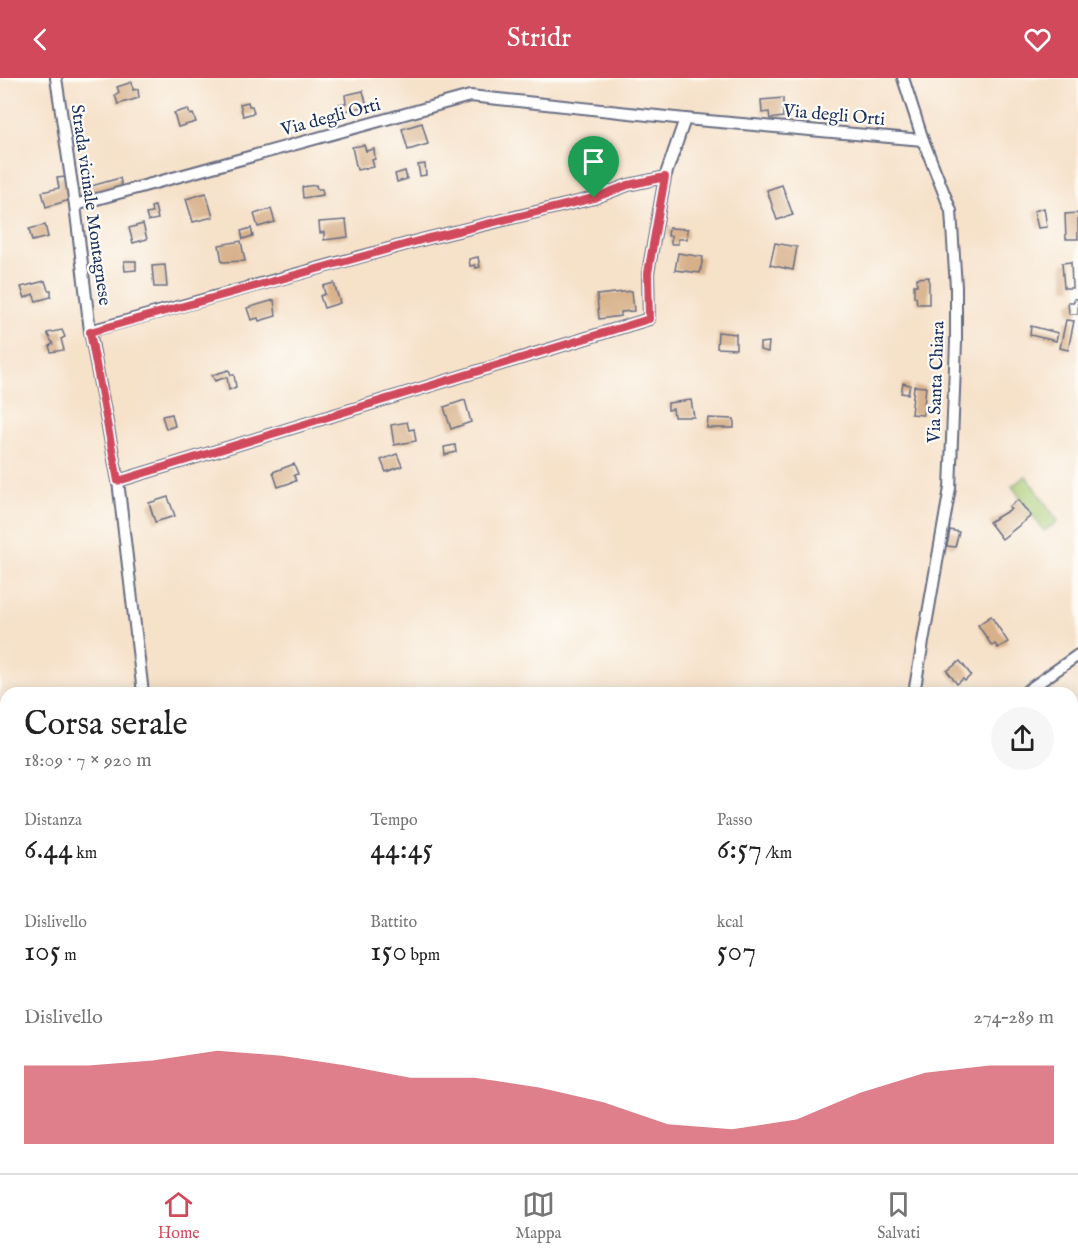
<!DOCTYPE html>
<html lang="it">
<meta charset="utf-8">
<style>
:root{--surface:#fff;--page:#f6f6f6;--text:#222;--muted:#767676;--line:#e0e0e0;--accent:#d1495b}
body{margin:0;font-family:"IM FELL English",serif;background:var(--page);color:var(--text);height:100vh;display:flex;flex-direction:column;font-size:22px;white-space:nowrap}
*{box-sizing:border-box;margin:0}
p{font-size:20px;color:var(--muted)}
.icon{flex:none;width:33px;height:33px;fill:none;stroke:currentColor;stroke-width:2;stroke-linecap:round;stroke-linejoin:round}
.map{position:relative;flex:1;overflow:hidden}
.sheet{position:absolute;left:0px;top:609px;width:1078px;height:486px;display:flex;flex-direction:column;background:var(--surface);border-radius:18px 18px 0 0;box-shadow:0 3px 15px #0003}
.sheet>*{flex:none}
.pin{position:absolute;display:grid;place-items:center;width:51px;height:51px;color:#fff;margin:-62px -26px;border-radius:50% 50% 50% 0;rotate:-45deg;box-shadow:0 0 6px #0007}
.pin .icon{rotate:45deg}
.round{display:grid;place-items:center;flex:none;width:63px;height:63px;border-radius:32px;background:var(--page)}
.overview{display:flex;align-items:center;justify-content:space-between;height:102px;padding:0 24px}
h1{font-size:33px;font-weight:600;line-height:45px}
.metrics{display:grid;grid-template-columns:repeat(3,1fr);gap:9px;height:102px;padding:6px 24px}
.metrics div{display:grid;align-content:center}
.metrics b{font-size:30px;font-weight:600}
.metrics small{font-size:16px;font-weight:400}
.metrics p{font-size:16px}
.chart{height:168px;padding:12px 24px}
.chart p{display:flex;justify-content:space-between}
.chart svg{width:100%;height:108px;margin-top:6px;fill:var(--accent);opacity:.7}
header{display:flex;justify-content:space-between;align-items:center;height:78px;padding:0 24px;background:var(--accent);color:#fff;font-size:27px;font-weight:600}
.tabs{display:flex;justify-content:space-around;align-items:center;height:84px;border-top:2px solid var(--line);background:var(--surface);font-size:16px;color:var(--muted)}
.tabs a{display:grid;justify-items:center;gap:3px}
.tabs .selected{color:var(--accent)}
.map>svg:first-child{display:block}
</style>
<header><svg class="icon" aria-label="back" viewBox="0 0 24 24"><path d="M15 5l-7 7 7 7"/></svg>Stridr<svg class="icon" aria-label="heart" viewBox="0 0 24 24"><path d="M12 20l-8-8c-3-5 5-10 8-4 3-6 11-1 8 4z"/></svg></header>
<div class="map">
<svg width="1078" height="1095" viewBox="0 0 1078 1095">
<rect width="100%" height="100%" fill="#fdfcf7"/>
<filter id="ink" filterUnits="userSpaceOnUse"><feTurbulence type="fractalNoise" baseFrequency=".0167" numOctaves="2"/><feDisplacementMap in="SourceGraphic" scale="12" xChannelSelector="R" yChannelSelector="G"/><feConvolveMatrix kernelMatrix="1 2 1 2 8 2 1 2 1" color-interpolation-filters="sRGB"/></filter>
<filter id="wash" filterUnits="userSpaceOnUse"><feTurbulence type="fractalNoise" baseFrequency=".008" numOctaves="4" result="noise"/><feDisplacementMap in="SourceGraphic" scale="24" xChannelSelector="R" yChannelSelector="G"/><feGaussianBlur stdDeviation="1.35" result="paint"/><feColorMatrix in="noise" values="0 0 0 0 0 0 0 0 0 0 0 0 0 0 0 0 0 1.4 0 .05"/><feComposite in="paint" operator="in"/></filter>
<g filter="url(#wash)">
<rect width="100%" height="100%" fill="#f6e1c9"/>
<path fill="#a7ca73" stroke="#617c68" stroke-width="1.5" d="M1026,398L1058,443L1044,453L1012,408Z"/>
<g id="blocks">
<g fill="#d7b089">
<path d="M132,4L133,12L138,11L139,20L118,26L115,17L119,14L117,9Z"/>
<path d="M363,13L367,28L340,34L339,26L346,25L345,17Z"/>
<path d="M783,20V39L770,41L769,34L762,35L761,22Z"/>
<path d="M248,24L249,28H252L254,35L243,38L240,26Z"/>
<path d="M188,31L190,37L193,36L196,44L178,49L174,35Z"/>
<path d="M422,45L428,66L408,72L402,51Z"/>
<path d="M364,67L366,73L374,71L375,81L372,82L374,89L357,92L352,69Z"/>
<path d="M425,86L426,97L420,98L418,87Z"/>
<path d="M405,93L407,101L397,104L395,96Z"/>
<path d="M66,99L70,122L46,129L42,114L59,110L57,100Z"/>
<path d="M120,100L122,109L79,121L77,112Z"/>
<path d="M316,107L317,111H322L323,117L303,120L302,109Z"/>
<path d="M782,107L793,137L777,142L767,112Z"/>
<path d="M206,115L213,139L193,144L186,121Z"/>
<path d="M155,128L158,141L148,143L146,136L152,135L151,129Z"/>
<path d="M1044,130L1047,149L1038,150L1034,133Z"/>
<path d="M271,131L275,144L258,149L254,136Z"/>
<path d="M1078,135V161H1066L1065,136Z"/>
<path d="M346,142L348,159L324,162V154L320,155L319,144Z"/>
<path d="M143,146L147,161L133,165L129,150Z"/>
<path d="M45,147L48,159L32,163L29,151Z"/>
<path d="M251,150L253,158L243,161L241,153Z"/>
<path d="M669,150L688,151L687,161H678V166H671V158H668Z"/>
<path d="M241,163L245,183L222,184L219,167Z"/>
<path d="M775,165L797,169L793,192L770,187Z"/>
<path d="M678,175L703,179L700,195L675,192Z"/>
<path d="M478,179L480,189L476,190L475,187L470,188L469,181Z"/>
<path d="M124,183H136V192L125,193Z"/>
<path d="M1071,184L1072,210H1064L1062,185Z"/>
<path d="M165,187L167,209H154L152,188Z"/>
<path d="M929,199V226H917L916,219H914V207H917V200Z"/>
<path d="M45,203L48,212H51V219L36,223L33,216L25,220L21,209Z"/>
<path d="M334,205L340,225L324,230L320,218L325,216L323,208Z"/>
<path d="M632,213L634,233L621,234V238L599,241L597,217Z"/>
<path d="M1074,221H1078V236H1069L1068,224H1074Z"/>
<path d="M274,222L276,238L259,243L258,240L251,242L247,230Z"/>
<path d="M1066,242L1074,243L1068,272L1060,270Z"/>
<path d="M1031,248L1058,255L1056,263L1030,257Z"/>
<path d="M62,252L65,259L61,261L64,272L51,274L49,268L53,266L47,255Z"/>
<path d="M718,254L736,256V271L717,270Z"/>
<path d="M769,264L768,274L760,272V265Z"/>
<path d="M229,292L231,297H234L236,309L229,312L227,299L215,303L212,297Z"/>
<path d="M903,305L910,307L908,316L901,315Z"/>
<path d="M914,308L926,309L923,337L911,336Z"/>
<path d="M465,322L471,344L451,351L444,329Z"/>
<path d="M691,322L694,339H674L673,331L668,332V325Z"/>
<path d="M172,336L175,348L166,351L162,338Z"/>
<path d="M708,340L734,341V350H707Z"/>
<path d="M407,344L409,352L414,351L416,363L394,367L391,347Z"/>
<path d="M455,367L456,374L445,377L444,369Z"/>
<path d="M397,376L402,388L386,394L381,382Z"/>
<path d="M294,386L298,396L294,397L296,403L278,409L273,394Z"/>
<path d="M168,419L175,438L155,444L149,425Z"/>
<path d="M1018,422L1031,438L1002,461L989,444L1011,431L1009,429Z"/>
<path d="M950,452L959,454L955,469L947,468Z"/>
<path d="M991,538L1008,564L998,570L995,566L992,568L978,547Z"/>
<path d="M960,583L971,597L965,603L963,601L957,606L947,593Z"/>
<path d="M1072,860L1078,861V879L1072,878Z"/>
<path d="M0,1057H6V1089H12V1095H0Z"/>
</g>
</g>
</g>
<g filter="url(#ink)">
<use href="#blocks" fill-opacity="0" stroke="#686d83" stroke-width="1.5"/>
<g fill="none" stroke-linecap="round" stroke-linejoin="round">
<g stroke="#686d83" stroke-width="14">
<g id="minor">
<path d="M56,0L75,127L90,253L118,403L143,615"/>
<path d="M903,0L923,62L951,133L956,209V264L950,410L914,615"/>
<path d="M75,127L470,18L685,41L923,62"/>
<path d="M90,253L425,161L594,120L628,107L665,99"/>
<path d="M118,403L649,241L648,195L665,99L685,41"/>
<path d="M1024,615L1078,577"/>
<path d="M1072,842H1078"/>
<path d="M1072,977H1078"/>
<path d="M1072,991L1078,1009"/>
<path d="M1072,1025H1078"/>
<path d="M271,1089L274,1095"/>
<path d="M722,1095L725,1089"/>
</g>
</g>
<use href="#minor" stroke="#fff" stroke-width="10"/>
</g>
</g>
<g fill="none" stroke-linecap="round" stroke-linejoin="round" filter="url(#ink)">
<g stroke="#fff" stroke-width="12">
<path id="route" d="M665,99L648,195L649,241L118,403L90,254L425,161L594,120L628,107Z"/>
</g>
<use href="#route" stroke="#d1495b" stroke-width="8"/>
</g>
<g text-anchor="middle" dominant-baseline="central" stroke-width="4.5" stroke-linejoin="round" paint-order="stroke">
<g font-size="18" fill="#1b2f5e" stroke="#fdfcf7">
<text transform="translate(834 38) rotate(5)">Via degli Orti</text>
<text transform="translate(331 40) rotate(-15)">Via degli Orti</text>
<text transform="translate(90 127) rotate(82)">Strada vicinale Montagnese</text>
<text transform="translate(937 304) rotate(-88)">Via Santa Chiara</text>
</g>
</g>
</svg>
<div class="pin" style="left:594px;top:120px;background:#1e9e55"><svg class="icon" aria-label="arrive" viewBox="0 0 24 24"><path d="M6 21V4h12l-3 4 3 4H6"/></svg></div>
<section class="sheet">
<div class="overview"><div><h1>Corsa serale</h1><p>18:09 · 7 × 920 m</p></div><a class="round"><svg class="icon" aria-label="share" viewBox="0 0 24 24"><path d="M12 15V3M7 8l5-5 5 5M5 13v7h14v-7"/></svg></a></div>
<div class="metrics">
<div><p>Distanza</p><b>6.44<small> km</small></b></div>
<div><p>Tempo</p><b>44:45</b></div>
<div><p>Passo</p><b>6:57<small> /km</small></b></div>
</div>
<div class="metrics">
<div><p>Dislivello</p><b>105<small> m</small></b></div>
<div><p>Battito</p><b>150<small> bpm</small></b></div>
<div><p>kcal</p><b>507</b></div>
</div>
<div class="chart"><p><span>Dislivello</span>274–289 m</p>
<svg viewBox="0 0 160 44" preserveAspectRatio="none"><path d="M0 44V12L10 12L20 10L30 6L40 8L50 12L60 17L70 17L80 21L90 27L100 36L110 38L120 34L130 23L140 15L150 12L160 12V44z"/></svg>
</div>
</section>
</div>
<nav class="tabs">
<a class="selected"><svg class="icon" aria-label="home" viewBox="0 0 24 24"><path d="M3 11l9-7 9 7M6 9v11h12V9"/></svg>Home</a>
<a><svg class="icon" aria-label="map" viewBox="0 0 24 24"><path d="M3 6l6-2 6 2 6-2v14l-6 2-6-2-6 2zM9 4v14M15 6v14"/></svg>Mappa</a>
<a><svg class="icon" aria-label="saved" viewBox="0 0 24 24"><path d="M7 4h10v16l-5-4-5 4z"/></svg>Salvati</a>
</nav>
